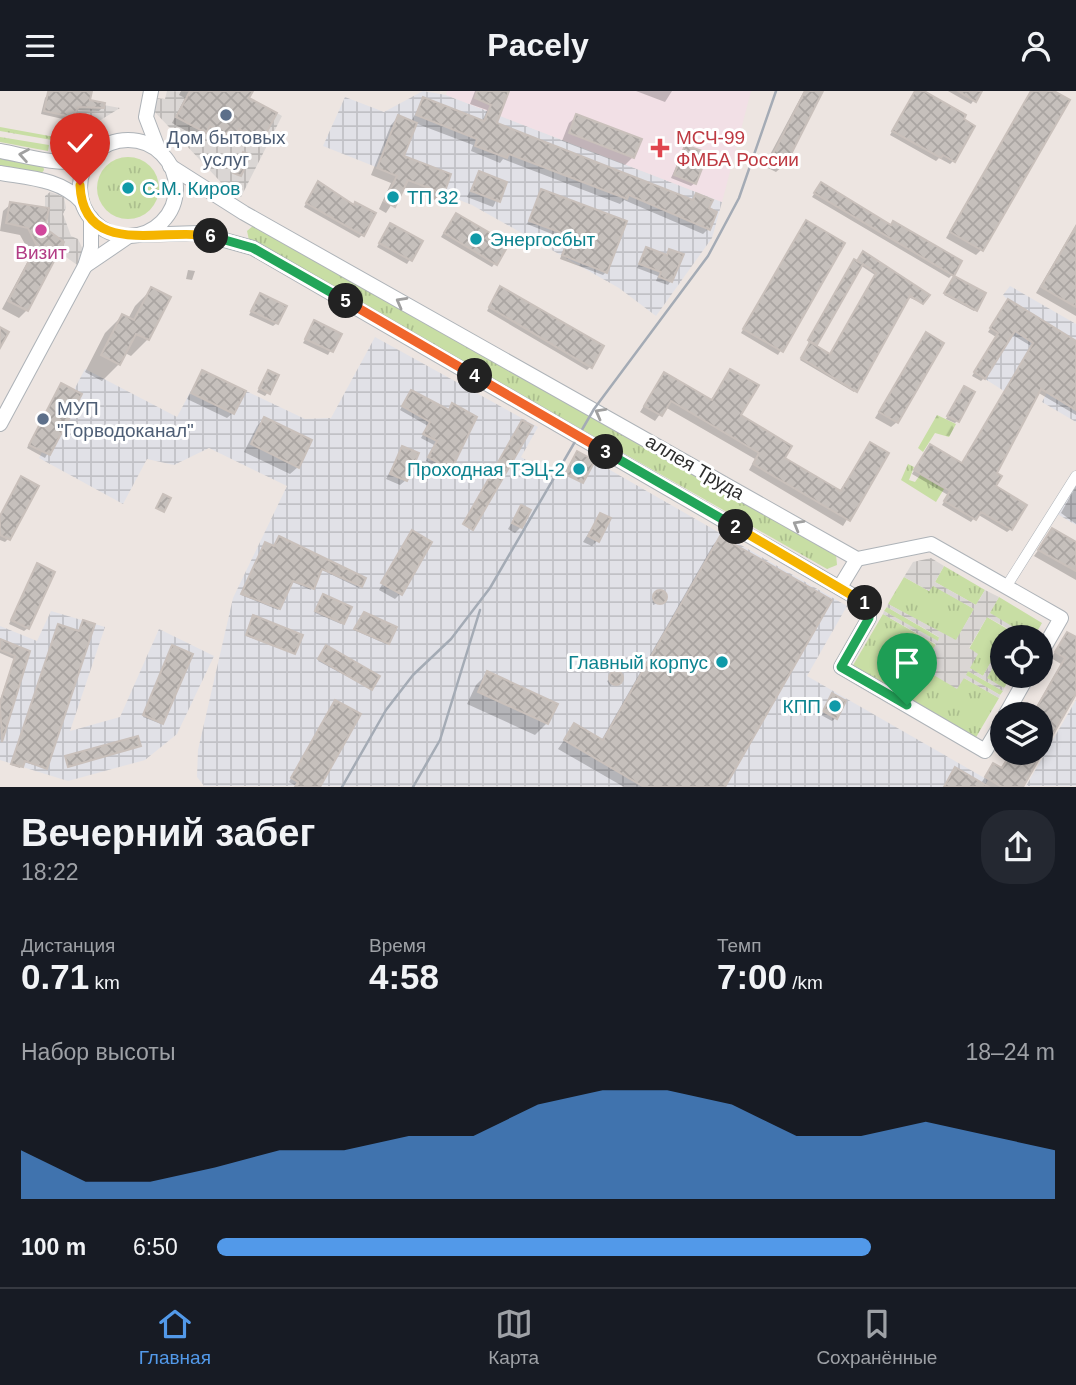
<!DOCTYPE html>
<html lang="ru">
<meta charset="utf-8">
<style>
:root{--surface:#171b24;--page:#242831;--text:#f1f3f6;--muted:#9ea1a6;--line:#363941;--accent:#5299e9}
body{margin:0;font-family:Arial,sans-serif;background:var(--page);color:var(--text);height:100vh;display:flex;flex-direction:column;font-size:26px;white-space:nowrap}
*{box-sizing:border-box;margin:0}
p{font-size:23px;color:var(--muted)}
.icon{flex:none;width:38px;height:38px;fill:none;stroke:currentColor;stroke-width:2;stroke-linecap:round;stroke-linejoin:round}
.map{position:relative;height:696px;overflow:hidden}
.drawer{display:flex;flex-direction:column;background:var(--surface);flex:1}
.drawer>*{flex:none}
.tools{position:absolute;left:990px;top:534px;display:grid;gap:14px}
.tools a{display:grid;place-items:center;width:63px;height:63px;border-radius:50%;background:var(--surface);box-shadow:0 4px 10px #0003;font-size:35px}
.pin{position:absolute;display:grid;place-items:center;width:60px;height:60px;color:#fff;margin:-72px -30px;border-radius:50% 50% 50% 0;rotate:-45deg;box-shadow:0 0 7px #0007}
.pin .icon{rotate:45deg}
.km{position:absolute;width:35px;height:35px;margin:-18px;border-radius:50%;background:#222;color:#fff;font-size:19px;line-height:35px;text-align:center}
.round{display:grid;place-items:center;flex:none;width:74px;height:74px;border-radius:28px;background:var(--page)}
.overview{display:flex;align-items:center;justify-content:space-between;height:119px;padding:0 21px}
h1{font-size:38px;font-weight:600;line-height:52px}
.figures{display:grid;grid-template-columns:repeat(3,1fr);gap:10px;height:119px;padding:7px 21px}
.figures div{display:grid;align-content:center}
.figures b{font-size:35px;font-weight:600}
.figures small{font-size:19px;font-weight:400}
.figures p{font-size:19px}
.chart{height:196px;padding:14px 21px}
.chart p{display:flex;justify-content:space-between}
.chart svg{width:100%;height:126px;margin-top:7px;fill:var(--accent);opacity:.7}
ul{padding:0 21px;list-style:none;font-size:23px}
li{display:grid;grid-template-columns:112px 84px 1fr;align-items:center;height:52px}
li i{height:18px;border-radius:9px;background:var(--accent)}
header{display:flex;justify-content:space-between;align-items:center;height:91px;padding:0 21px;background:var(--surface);font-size:32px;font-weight:600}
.tab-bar{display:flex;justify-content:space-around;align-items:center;height:98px;border-top:2px solid var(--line);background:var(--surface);font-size:19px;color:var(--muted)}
.tab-bar a{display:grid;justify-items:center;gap:4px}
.tab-bar .current{color:var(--accent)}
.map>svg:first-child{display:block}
</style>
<header><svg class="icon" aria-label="menu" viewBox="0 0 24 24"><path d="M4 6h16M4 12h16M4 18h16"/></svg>Pacely<svg class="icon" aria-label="person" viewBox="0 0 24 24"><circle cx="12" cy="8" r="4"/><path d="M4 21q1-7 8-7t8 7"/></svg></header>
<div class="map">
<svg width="1076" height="696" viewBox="0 0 1076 696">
<defs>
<pattern id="industrial-grid" width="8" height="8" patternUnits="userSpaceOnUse" patternTransform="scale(1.75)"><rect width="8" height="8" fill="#e1e1e7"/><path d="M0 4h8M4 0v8" fill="none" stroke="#c1c1c6"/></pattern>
<pattern id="grass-tufts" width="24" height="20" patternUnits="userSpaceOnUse" patternTransform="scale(1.75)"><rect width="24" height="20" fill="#c8dea4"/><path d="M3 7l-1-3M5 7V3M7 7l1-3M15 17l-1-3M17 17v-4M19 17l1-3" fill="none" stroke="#acbf8e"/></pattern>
<pattern id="forest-firs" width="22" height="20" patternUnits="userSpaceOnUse" patternTransform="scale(1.75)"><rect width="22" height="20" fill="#c8dea4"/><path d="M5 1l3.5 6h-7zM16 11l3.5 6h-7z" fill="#acbf8e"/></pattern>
<pattern id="plaza-grid" width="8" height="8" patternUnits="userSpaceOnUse" patternTransform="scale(1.75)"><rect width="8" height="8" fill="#dad6d4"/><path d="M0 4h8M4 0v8" fill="none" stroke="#bbb8b6"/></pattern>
<pattern id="building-cross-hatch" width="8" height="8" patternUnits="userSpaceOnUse" patternTransform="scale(1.75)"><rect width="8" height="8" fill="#c6c0bc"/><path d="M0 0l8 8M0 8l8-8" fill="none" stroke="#aaa5a2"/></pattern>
</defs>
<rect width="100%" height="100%" fill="#ede5e1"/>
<g fill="url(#industrial-grid)">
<path d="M423,0L446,4L722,111L712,147L656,225L619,197L472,114L323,55L345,6L384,21Z"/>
<path d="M1010,195L1076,233V331L1042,311L1057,283L1027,263L1004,300L974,281L998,242L1008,209L1003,204Z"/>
<path d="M375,246L538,336L521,366L554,386L561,389L577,360L847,515L807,585L988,689L984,696L204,695L197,686L198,659L233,507L287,395L209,357L174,374L147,368L123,413L39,367L42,361L50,364L82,303L74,299L85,278L177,326L202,279L305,328L331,327Z"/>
<path d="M1076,387V434L1054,421Z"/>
<path d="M51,520L105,536L70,640L120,626L159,538L214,565L177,643L145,669L68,690L0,669V612L15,566L0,559V535L37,550Z"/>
<path d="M1076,609V695H1026Z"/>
</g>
<path fill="#f2e0e6" d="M447,0H751L722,111L446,4Z"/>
<g fill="url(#grass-tufts)">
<path d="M0,36L55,46L52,49L0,40Z"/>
<path d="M0,46L49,54L48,60L0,51Z"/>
<circle cx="128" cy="97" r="31"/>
<path d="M0,66L43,74L44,79L41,83L0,76Z"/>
<path d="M254,134L836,463L837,474L827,478L249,149L247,140Z"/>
<path d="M908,373L914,376L909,389L915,391L920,384L944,398L936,411L901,389Z"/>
<path d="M944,475L985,499L976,514L935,491Z"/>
<path d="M904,486L929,500L933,494L974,518L956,550L888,513Z"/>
<path d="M999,506L1042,532L1034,546H1010L1015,538L989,522Z"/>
<path d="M887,516L940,547L937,551L884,520Z"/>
<path d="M883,523L936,554L922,578L964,587L999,607L975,648L852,576Z"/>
<path d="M987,526L1009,539L983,585L969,577V558Z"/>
<path d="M1003,559V584L1012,585L1004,597L986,587Z"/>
<path d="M968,580L1003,600L1000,604L965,584Z"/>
</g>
<path fill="url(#forest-firs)" d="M937,324L956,333L949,346L935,342L923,361L918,357Z"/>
<g fill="url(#plaza-grid)" fill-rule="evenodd">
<path d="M167,0L189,1L176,26L206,42L210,35L234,47L239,38L262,50L277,22L282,25L241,106L232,103L153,19L156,7L165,8ZM243,61L251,65L240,85L234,82Z"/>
<path d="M93,12L120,17L60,54L65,29L73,30L77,18L83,15L92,18Z"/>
<path d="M50,101L64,106L66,117L63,123L71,145L78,148L85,163L80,176L59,161L64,151L45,137V105Z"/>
<path d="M931,467L944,475L935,491L976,514L985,499L999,506L990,522L1015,537L1010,546H1005L1009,538L987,526L969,557L978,563L970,577L983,585L1003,550V559L987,587L1004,597L1003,600L968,580L966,584L1000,604L999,607L964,587L957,598L922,577L936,553L883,523L884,520L938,550L939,546L887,516L888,513L956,549L974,518L933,495L929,500L904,486L913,471Z"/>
</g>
<g fill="#0003" fill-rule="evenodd">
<path d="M50,0H90L88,10L103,16L99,20L75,19L67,29L41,23L45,7Z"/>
<path d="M181,0H251L247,8L260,49L255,55L234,44L227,52L206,40L199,47L172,32L185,7L179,4Z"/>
<path d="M475,0H507L495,33L691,110L697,104L708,138L703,143L624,109L620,113L503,68L500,72L471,60L473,54L415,32L402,66L442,102L435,109L403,96L386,122L379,118L391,92L371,84L391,34L398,26L411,31L423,8L482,31L487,19L470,13Z"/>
<path d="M636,0H672L665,11Z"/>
<path d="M804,0H821L784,74L776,81L764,75Z"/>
<path d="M920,0L953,70L950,73L939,67L936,70L890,44L914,2Z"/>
<path d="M948,0H980L971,13Z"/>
<path d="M1031,0H1051L981,159L976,164L946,147Z"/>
<path d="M577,25L633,66L625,74L562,50L569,32Z"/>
<path d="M685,56L695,92L691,95L671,87Z"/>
<path d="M479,82L505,92L493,116L467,106Z"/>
<path d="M315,96L362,144L359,147L304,116Z"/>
<path d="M818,97L952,184L949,187L812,106Z"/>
<path d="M542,100L606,181L603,184L560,168L567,149L527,133Z"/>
<path d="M11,113L47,119L27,219L19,227L2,218L31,164L20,144L0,140L3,120Z"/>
<path d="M453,127L507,154L492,176L441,146Z"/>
<path d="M1076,134V225L1036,202Z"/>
<path d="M803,135L843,153L778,264L741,242Z"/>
<path d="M387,138L421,151L407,173L377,156Z"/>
<path d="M646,158L666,165L670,160L671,190L668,194L656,190L658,185L637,177Z"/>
<path d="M862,164L922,212L908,206L854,301L800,269L811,253L808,251L853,172H857ZM860,174L875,184L830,265L813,255Z"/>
<path d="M188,179L195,180L192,189L186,188Z"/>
<path d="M954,187L975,219L974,220L944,204Z"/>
<path d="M152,198L148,248L131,265L125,262L119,273L102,290L85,281L105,242L122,225L128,228L135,215Z"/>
<path d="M497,201L590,276L587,279L487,220Z"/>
<path d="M260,204L277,232L273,235L249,224Z"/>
<path d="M1005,214L1076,252V324L1037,301L994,383V396L1011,438L1007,441L977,423L971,431L942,414L948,404L912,383L926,359L961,374L1031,255L1011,243L984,287L981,290L972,285L996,246L988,241Z"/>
<path d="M314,232L339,244L328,264L303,252Z"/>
<path d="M926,243L897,331L891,336L875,327Z"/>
<path d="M731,280L738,325L783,368L839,401L870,353L887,363L843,435L749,379L755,368L665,316L655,330L640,321L664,283L710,310Z"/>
<path d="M203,281L233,322L227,327L187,308Z"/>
<path d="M268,281V301L265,305L257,301Z"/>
<path d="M964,297L957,330L955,332L946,328Z"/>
<path d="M58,298L80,304L45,367L27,357Z"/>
<path d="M408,304L448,321L453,315L450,378L446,381L426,370L434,354L421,347L428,335L400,319Z"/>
<path d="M264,328L298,376L290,383L244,361L257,335Z"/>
<path d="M402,357L406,389L400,394L386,388Z"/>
<path d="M18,391L8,448L5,451L0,449V425Z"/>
<path d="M1076,395V433L1061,422Z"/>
<path d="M521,416V436L515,442L508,438Z"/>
<path d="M600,424L597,450L592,455L583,451Z"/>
<path d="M1052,440L1076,453V489L1034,465Z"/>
<path d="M412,441L400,503L395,508L379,499Z"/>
<path d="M720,447L723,696H624L558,658L574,635L601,650L713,454Z"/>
<path d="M264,454L364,488L359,497L320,478L311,499L290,490L278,519L241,504Z"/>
<path d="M37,474L28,537L24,540L9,533Z"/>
<path d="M663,503V510L653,514L652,507Z"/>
<path d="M322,506L343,532L341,533L315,522Z"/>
<path d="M363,525L387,552L386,553L354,539Z"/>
<path d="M252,528L294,562L246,545Z"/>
<path d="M83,531L45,677L23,671L20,677L11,674L57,536L79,542Z"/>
<path d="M1067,543L1076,548V600L1041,623H1032L1061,573L1051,567Z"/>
<path d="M0,549L28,561L0,651V609L14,568L0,562Z"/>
<path d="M172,557L162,632L161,633L143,626Z"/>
<path d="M325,557L371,598L318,570Z"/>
<path d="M488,582L547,632L535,644L467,613L476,594Z"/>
<path d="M618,583L621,589L610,595L607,590Z"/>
<path d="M829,608L836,627L832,630L821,624Z"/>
<path d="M335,611L318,696L296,695L289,691Z"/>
<path d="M1010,662H1041L1021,696H988L981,692L993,675L1000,678Z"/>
</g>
<g fill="url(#building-cross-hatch)" stroke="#c9c0bb" stroke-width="2">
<path d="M52,0H92L90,9L105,12L104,17L79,16L72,26L44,20L48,1Z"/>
<path d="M190,0H253L249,7L277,22L262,50L239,38L234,47L210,35L206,42L176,26Z"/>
<path d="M477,0H509L497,32L693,109L696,102L713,109L709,117L717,121L710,139L629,104L627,108L509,63L507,67L475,55L477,48L416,24L423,6L484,30L491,14L475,7Z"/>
<path d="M805,0H823L785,75L771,67Z"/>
<path d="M915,0H924L966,24L964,28L975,35L955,71L943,64L941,67L892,40Z"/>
<path d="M958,0H982L976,11Z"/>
<path d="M1031,0H1054L1070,9L983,160L950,141Z"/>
<path d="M576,23L642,48L634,67L569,42Z"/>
<path d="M398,24L417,32L404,65L451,83L444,103L408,89L395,116L384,110L397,85L377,77Z"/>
<path d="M685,54L708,62L696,93L674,84Z"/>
<path d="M243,61L251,64L241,85L233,82Z"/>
<path d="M479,80L507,91L500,111L471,100Z"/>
<path d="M318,90L354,114L355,111L376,122L364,145L306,112Z"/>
<path d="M821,91L891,134L893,130L962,170L954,185L814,102Z"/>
<path d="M541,98L627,130L607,182L562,164L570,145L529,130Z"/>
<path d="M10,111L49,117L45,137L64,151L28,220L8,210L37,155L28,137L6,132Z"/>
<path d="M456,122L509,153L497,174L444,142Z"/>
<path d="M806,129L845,152L783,261L743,238Z"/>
<path d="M390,132L423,150L412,170L379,152Z"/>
<path d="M1076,135V216L1041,196Z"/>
<path d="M646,156L667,164L669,158L684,163L672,191L659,186L661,181L639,173Z"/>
<path d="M863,160L930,204L923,213L910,205L857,301L801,267L810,251L830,263L876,182L863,173L817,254L808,249L854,168L861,172L857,170Z"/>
<path d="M954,185L986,202L977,220L944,202Z"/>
<path d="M500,195L604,255L592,277L489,216Z"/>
<path d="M151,196L171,206L149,249L136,243L120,274L101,264L122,223L134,229Z"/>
<path d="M260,202L287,215L278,233L251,220Z"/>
<path d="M1008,208L1076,250V319L1041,298L997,382L1002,385L996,395L1027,414L1012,439L981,421L976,429L944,410L950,400L914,379L930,353L962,372L1033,252L1015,240L985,288L974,281L998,242L990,237Z"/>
<path d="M314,229L342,243L333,261L305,248Z"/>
<path d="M0,236L9,241L0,257Z"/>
<path d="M926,241L944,252L898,332L879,321Z"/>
<path d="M730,278L759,294L741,324L792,355L785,367L841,400L870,351L889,362L850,430L753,373L759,362L671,310L662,325L644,315L664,281L712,309Z"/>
<path d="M202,279L246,300L234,323L191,302Z"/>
<path d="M268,279L279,284L270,303L259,297Z"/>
<path d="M61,292L82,303L50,364L29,354Z"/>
<path d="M964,295L975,301L959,331L947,325Z"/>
<path d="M411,299L449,319L452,312L477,326L451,379L428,366L437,350L423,343L430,331L402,315Z"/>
<path d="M264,326L312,349L299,377L251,353Z"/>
<path d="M522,329L533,335L473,439L463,433Z"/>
<path d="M402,355L419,362L407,390L390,383Z"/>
<path d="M577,360L595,370L583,392L565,383Z"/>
<path d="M21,385L39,395L10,449L0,444V425Z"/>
<path d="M163,403L171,407L164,421L156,417Z"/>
<path d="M521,414L531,419L522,437L512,432Z"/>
<path d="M600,422L611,427L599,451L588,445Z"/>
<path d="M1052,437L1076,451V480L1038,459Z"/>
<path d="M412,439L432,451L402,504L381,492Z"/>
<path d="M279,445L366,487L362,496L322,478L314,498L293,490L280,518L241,503L265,451L274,455Z"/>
<path d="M720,445L832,509L725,696H644L564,649L574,632L603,649Z"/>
<path d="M37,472L55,481L29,538L11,529Z"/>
<circle cx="660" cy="506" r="7"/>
<path d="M323,503L352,516L344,533L315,520Z"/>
<path d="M364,521L397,536L389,553L354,538Z"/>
<path d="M253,524L303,544L295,563L246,544Z"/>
<path d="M83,529L95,533L47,678L25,670L23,676L11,673L58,533L79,540Z"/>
<path d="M1067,541L1076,546V603L1023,696H1002L985,686L993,672L1002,677L1011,662H1041V623H1033L1065,567L1055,561Z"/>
<path d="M0,548L30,560L2,651L0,612L15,565L0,559Z"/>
<path d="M172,554L193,563L163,633L143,624Z"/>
<path d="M326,554L380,585L372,599L318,568Z"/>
<path d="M487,580L558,613L548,633L478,601Z"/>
<circle cx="616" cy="587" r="7"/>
<path d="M832,602L846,610L837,628L823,620Z"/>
<path d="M335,609L361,623L320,696H295L298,691L291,687Z"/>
<path d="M138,645L141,655L68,676L65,665Z"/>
<path d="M955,676L989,696H944Z"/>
</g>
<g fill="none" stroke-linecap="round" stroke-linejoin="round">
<g stroke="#aeb3b8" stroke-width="11">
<path id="street" d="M1006,496L1076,385"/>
</g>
<g stroke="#aeb3b8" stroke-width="16">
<g id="secondary">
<path d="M151,0L146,26L159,60"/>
<circle cx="128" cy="97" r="48"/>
<path d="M0,60C29,65 66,79 93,64"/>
<path d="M170,75L244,122L857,468L931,453L1061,527L1041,562"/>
<path d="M0,82C29,87 61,88 82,111"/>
<path d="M138,144L199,142L253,157L869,514V527L841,576L985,660L1003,630"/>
<path d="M85,175L129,145"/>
<path d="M0,333L85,175L91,156V127"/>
<path d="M840,496L857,468"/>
<path d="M1006,623L1028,584"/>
</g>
</g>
<use href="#street" stroke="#fff" stroke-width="10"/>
<use href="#secondary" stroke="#fff" stroke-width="14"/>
<g stroke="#a4abb5" stroke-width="2.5">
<path d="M342,696L386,619L413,584L451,548L490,497L594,318L708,165L739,107L776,0"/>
<path d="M413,696L440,649L480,519"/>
</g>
</g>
<defs><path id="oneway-chevron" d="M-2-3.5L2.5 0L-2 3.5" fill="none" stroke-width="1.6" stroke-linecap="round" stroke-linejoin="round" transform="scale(1.75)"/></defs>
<g stroke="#a0a0a0">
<use href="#oneway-chevron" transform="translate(24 64) rotate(-170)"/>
<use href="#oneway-chevron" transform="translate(401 211) rotate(-151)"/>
<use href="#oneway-chevron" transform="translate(600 322) rotate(-151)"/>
<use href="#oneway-chevron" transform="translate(798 434) rotate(-150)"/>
</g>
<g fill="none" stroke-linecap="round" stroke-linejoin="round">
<g stroke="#fff" stroke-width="14">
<path id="split-1" d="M865,512L869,514V527L841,576L907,614"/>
</g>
<g stroke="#fff" stroke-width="14">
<path id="split-2" d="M736,436L865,512"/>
</g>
<g stroke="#fff" stroke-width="14">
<path id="split-3" d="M606,361L736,436"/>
</g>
<g stroke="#fff" stroke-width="14">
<path id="split-4" d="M475,285L606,361"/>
</g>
<g stroke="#fff" stroke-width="14">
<path id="split-5" d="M346,210L475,285"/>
</g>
<g stroke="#fff" stroke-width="14">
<path id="split-6" d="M211,145L253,157L346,210"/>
</g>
<g stroke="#fff" stroke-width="14">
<path id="split-7" d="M80,94C83,168 164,136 211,145"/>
</g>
<use href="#split-1" stroke="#22a559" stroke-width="9"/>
<use href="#split-2" stroke="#f5b400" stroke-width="9"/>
<use href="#split-3" stroke="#22a559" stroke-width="9"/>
<use href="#split-4" stroke="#f0652b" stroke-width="9"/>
<use href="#split-5" stroke="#f0652b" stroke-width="9"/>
<use href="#split-6" stroke="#22a559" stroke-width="9"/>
<use href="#split-7" stroke="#f5b400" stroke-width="9"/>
</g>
<g fill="#5c6f8a" stroke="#fff" stroke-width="2.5">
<circle cx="226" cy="24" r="7"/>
<circle cx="43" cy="328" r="7"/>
</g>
<path fill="#e0444e" stroke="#fff" stroke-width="2.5" d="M656.5 46.5h7v7h7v7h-7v7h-7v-7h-7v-7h7z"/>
<g fill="#0f9aa8" stroke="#fff" stroke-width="2.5">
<circle cx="128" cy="97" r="7"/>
<circle cx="393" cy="106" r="7"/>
<circle cx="476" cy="148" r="7"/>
<circle cx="579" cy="378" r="7"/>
<circle cx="722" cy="571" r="7"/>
<circle cx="835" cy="615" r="7"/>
</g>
<circle fill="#d1479c" stroke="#fff" stroke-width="2.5" cx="41" cy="139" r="7"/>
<g text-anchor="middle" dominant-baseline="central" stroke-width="6" stroke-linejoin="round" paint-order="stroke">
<g font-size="19" fill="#4e5e75" stroke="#fff">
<text x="226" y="46">Дом бытовых<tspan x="226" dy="22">услуг</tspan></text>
<text x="57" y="317" text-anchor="start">МУП<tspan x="57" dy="22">"Горводоканал"</tspan></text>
</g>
<g font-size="19" fill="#be3a42" stroke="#fff" text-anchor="start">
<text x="676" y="46">МСЧ-99<tspan x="676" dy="22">ФМБА России</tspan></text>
</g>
<g font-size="19" fill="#0d838f" stroke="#fff" text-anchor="start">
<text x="142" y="97">С.М. Киров</text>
<text x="407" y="106">ТП 32</text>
<text x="490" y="148">Энергосбыт</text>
<text x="565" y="378" text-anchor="end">Проходная ТЭЦ-2</text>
<text x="708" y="571" text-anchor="end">Главный корпус</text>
<text x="821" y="615" text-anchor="end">КПП</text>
</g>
<g font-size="19" fill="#b23c85" stroke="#fff">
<text x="41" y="161">Визит</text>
</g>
<g font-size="19" fill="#2d2d2d" stroke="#fff">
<text transform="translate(695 376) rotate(30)">аллея Труда</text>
</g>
</g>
</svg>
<div class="tools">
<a><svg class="icon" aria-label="locate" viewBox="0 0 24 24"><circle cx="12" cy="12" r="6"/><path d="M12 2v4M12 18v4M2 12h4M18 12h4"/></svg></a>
<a><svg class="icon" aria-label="layers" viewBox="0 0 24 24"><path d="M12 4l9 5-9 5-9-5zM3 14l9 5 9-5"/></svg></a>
</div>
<div class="pin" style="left:907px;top:614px;background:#1e9e55"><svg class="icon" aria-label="arrive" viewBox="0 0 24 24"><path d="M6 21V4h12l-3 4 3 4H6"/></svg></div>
<div class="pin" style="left:80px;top:94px;background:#d93025"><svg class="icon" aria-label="check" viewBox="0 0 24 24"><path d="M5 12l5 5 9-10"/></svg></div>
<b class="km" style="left:865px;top:512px">1</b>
<b class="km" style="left:736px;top:436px">2</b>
<b class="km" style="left:606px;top:361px">3</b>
<b class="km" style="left:475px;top:285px">4</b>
<b class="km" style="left:346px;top:210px">5</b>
<b class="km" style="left:211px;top:145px">6</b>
</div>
<section class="drawer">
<div class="overview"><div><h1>Вечерний забег</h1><p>18:22</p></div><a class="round"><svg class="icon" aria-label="share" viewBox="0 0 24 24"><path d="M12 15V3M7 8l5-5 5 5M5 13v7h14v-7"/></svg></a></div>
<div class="figures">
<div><p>Дистанция</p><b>0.71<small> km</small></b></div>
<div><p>Время</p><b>4:58</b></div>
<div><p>Темп</p><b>7:00<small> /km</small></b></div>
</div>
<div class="chart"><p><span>Набор высоты</span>18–24 m</p>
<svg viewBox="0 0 160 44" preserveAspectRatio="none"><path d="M0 44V27L10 38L20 38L30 33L40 27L50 27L60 22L70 22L80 11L90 6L100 6L110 11L120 22L130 22L140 17L150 22L160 27V44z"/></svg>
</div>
<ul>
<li><b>100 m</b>6:50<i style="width:78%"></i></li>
</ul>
</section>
<nav class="tab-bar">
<a class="current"><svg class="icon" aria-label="home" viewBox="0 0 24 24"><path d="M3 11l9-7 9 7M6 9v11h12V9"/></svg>Главная</a>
<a><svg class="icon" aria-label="map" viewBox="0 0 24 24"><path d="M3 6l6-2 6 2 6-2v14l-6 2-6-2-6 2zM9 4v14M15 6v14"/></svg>Карта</a>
<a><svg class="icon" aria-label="saved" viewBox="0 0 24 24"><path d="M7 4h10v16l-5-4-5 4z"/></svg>Сохранённые</a>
</nav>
